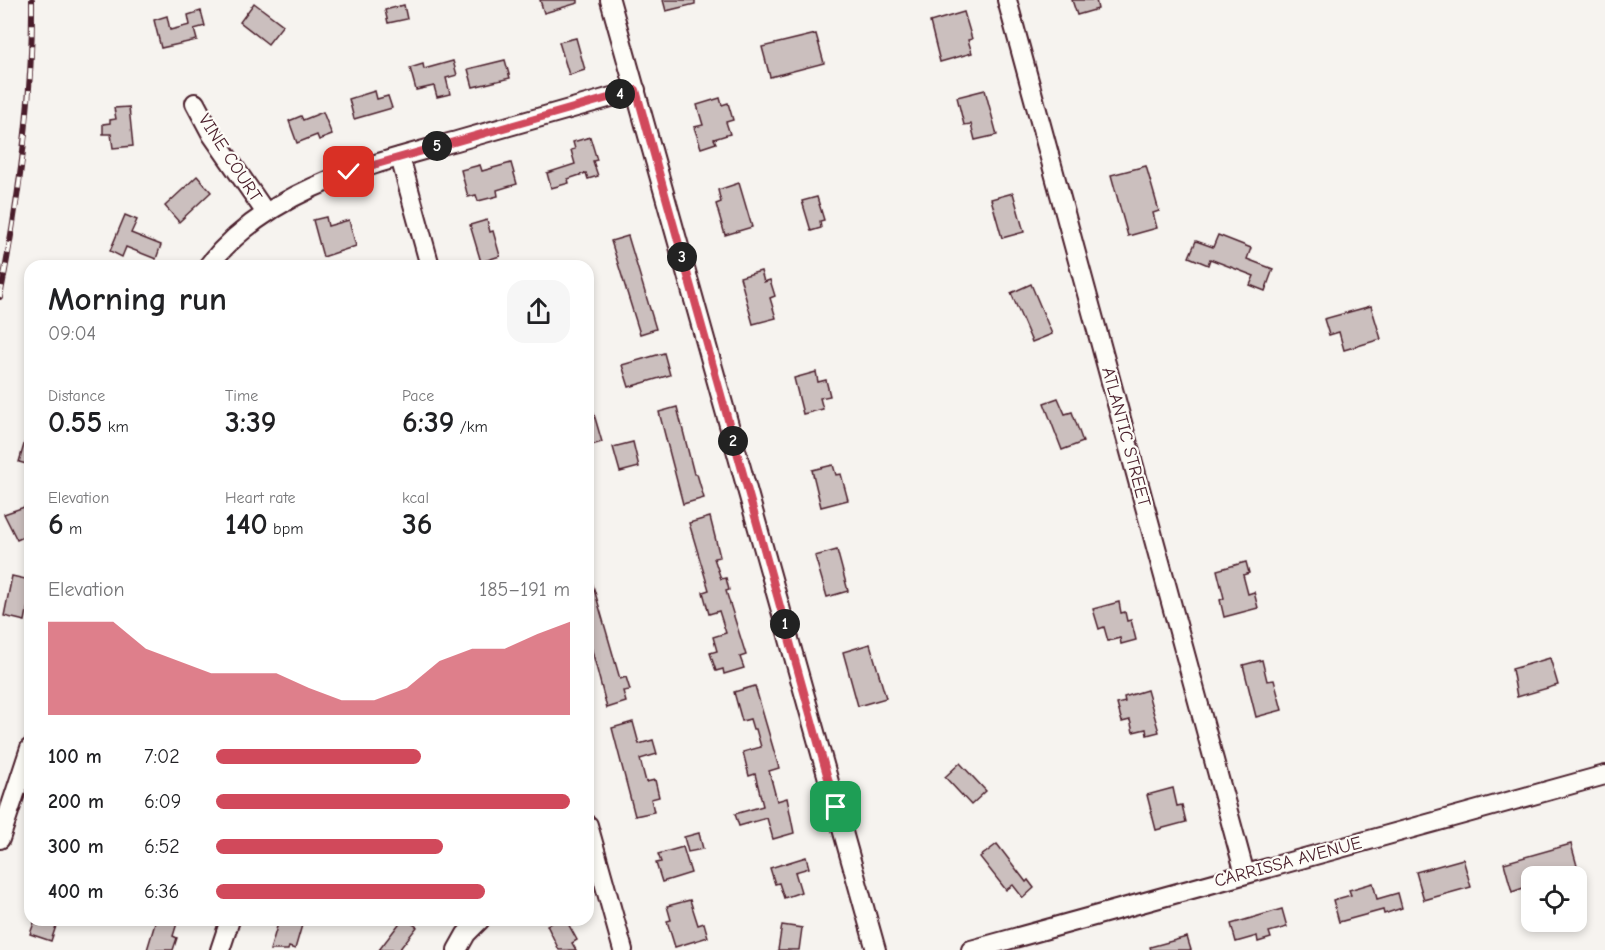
<!DOCTYPE html>
<meta charset="utf-8">
<style>
:root{--surface:#fff;--page:#f6f6f6;--text:#202124;--muted:#757577;--accent:#d1495b}
body{margin:0;font-family:"Comic Neue",sans-serif;background:var(--page);color:var(--text);height:100vh;display:flex;flex-direction:column;font-size:22px;white-space:nowrap}
*{box-sizing:border-box;margin:0}
p{font-size:20px;color:var(--muted)}
.icon{flex:none;width:33px;height:33px;fill:none;stroke:currentColor;stroke-width:2;stroke-linecap:round;stroke-linejoin:round}
.map{position:relative;flex:1;overflow:hidden}
.details{position:absolute;left:24px;top:260px;width:570px;height:666px;display:flex;flex-direction:column;background:var(--surface);border-radius:18px;box-shadow:0 3px 9px #0003}
.details>*{flex:none}
.tools{position:absolute;left:1521px;top:866px;display:grid;gap:12px}
.tools a{display:grid;place-items:center;width:66px;height:66px;border-radius:12px;background:var(--surface);box-shadow:0 3px 9px #0003;font-size:30px}
.pin{position:absolute;display:grid;place-items:center;width:51px;height:51px;color:#fff;margin:-26px;border-radius:12px;box-shadow:0 3px 9px #0006}
.km{position:absolute;width:30px;height:30px;margin:-15px;border-radius:50%;background:#222;color:#fff;font-size:16px;line-height:30px;text-align:center}
.round{display:grid;place-items:center;flex:none;width:63px;height:63px;border-radius:18px;background:var(--page)}
.headline{display:flex;align-items:center;justify-content:space-between;height:102px;padding:0 24px}
h1{font-size:33px;font-weight:700;line-height:45px}
.figures{display:grid;grid-template-columns:repeat(3,1fr);gap:9px;height:102px;padding:6px 24px}
.figures div{display:grid;align-content:center}
.figures b{font-size:30px;font-weight:700}
.figures small{font-size:16px;font-weight:400}
.figures p{font-size:16px}
.chart{height:168px;padding:12px 24px}
.chart p{display:flex;justify-content:space-between}
.chart svg{width:100%;height:108px;margin-top:6px;fill:var(--accent);opacity:.7}
ul{padding:0 24px;list-style:none;font-size:20px}
li{display:grid;grid-template-columns:96px 72px 1fr;align-items:center;height:45px}
li i{height:15px;border-radius:8px;background:var(--accent)}
.map>svg:first-child{display:block}
</style>
<div class="map">
<svg width="1605" height="950" viewBox="0 0 1605 950">
<rect width="100%" height="100%" fill="#f6f3ef"/>
<filter id="ink" filterUnits="userSpaceOnUse"><feTurbulence type="fractalNoise" baseFrequency=".0167" numOctaves="2"/><feDisplacementMap in="SourceGraphic" scale="12" xChannelSelector="R" yChannelSelector="G"/><feConvolveMatrix kernelMatrix="1 2 1 2 8 2 1 2 1" color-interpolation-filters="sRGB"/></filter>
<g filter="url(#ink)">
<g fill="#cbbfbe" stroke="#4a1f2b" stroke-width="1.5">
<path d="M540,0H578V3L544,13Z"/>
<path d="M663,0H695V4L666,11Z"/>
<path d="M1072,0H1096L1098,9L1077,15Z"/>
<path d="M254,3L283,25L268,44L240,22Z"/>
<path d="M404,5L407,19L388,23L385,10Z"/>
<path d="M201,11L205,26L194,29L197,40L161,48L154,20L167,16L170,30L190,25L188,15Z"/>
<path d="M964,12L972,39L968,40L972,53L940,62L930,22Z"/>
<path d="M816,34L824,63L770,77L762,47Z"/>
<path d="M576,38L585,70L569,75L559,42Z"/>
<path d="M505,60L510,78L473,87L468,69Z"/>
<path d="M453,61L457,75L446,78L450,94L437,97L434,86L416,90L410,68L423,64L424,69Z"/>
<path d="M985,90L997,135L975,140L971,124L964,125L957,97Z"/>
<path d="M375,91L377,99L388,96L392,108L354,119L349,99Z"/>
<path d="M720,98L722,105L728,103L733,120L726,122L730,134L714,139L716,143L701,148L694,127L703,125L697,105Z"/>
<path d="M129,107L133,146L113,148L111,134H103V124L110,123V120L116,119L114,108Z"/>
<path d="M323,112L332,135L319,140L317,135L297,143L289,121L301,116L303,120Z"/>
<path d="M590,137L597,160L593,161L598,176L588,179L586,173L568,179L569,183L551,188L547,173L575,164L571,150L575,149L573,142Z"/>
<path d="M511,163L517,184L497,190L498,196L478,201L476,195L468,197L461,170L480,165L482,171Z"/>
<path d="M1146,166L1159,211L1153,213L1157,228L1128,236L1111,175Z"/>
<path d="M197,176L211,192L179,222L165,206Z"/>
<path d="M739,183L752,227L725,235L716,204L721,202L718,190Z"/>
<path d="M1013,193L1024,232L1002,238L991,199Z"/>
<path d="M817,197L824,220L820,221L821,228L811,231L802,201Z"/>
<path d="M125,215L137,220L131,233L161,245L156,259L126,247L122,257L110,251Z"/>
<path d="M326,217L328,226L349,220L356,246L323,257L313,220Z"/>
<path d="M487,220L490,232L493,231L500,256L481,262L470,225Z"/>
<path d="M1218,235L1251,248L1247,259L1273,269L1265,291L1250,285L1254,276L1210,259L1208,265L1189,257L1196,241L1213,247Z"/>
<path d="M628,236L656,329L640,334L611,241Z"/>
<path d="M761,271L764,282L770,280L775,296L770,298L776,318L753,324L740,277Z"/>
<path d="M1031,284L1052,334L1032,342L1011,293Z"/>
<path d="M1371,306L1381,339L1344,350L1339,332L1329,335L1324,319Z"/>
<path d="M664,353L670,375L629,387L622,365Z"/>
<path d="M816,372L818,382L826,380L830,396L820,398L823,409L803,414L794,378Z"/>
<path d="M1058,398L1065,414L1072,412L1083,442L1062,450L1044,403Z"/>
<path d="M591,404L602,442L588,446V405Z"/>
<path d="M677,407L694,474H697L704,498L683,504L659,412Z"/>
<path d="M27,434H30V465L19,462Z"/>
<path d="M633,442L639,467L620,472L613,447Z"/>
<path d="M833,465L836,475L841,474L848,500L821,507L812,470Z"/>
<path d="M30,505V534L17,540L4,514Z"/>
<path d="M710,517L720,557L714,558L721,579L726,578L729,590L726,591L746,655L740,657L744,668L724,674L723,669L716,671L710,653L717,651L713,637L726,633L719,611L709,614L703,592L709,590L689,523Z"/>
<path d="M837,550L848,591L827,597L815,556Z"/>
<path d="M1246,562L1249,573L1243,575L1248,594L1254,592L1258,608L1224,617L1220,600L1224,598L1217,570Z"/>
<path d="M12,576L30,580V595L25,621L4,616Z"/>
<path d="M592,582L620,679L626,677L630,690L623,691L626,702L607,708L588,635V583Z"/>
<path d="M1119,602L1121,613L1125,612L1127,621L1131,620L1136,640L1121,644L1120,638L1108,641L1104,627L1099,629L1093,609Z"/>
<path d="M870,644L886,698L858,706L843,652Z"/>
<path d="M1550,658L1558,685L1517,697L1512,669Z"/>
<path d="M1262,660L1267,681L1274,680L1282,710L1256,717L1243,665Z"/>
<path d="M755,686L779,768L769,771L777,801L787,798L794,833L773,839L767,818L739,826L735,814L763,806L755,774L749,776L743,752L761,747L756,729H753L750,719L742,721L734,692Z"/>
<path d="M1147,690L1159,732L1147,735L1146,729L1133,732L1130,720L1122,722L1117,704L1125,702L1124,697Z"/>
<path d="M633,722L639,744L653,740L657,754L640,759L646,782L655,780L659,797L651,799L654,812L635,816L612,728Z"/>
<path d="M960,763L986,791L971,805L945,777Z"/>
<path d="M1173,788L1177,806L1182,805L1186,822L1156,830L1147,795Z"/>
<path d="M699,833L703,849L688,852L684,837Z"/>
<path d="M997,844L1026,882L1028,880L1034,888L1023,898L1013,885L1006,890L980,857Z"/>
<path d="M1571,844L1579,873L1569,876H1523L1526,887L1512,892L1504,863Z"/>
<path d="M683,847L691,873L662,882L656,863L661,862L658,854Z"/>
<path d="M806,857L809,868L795,872L801,892L784,898L779,883L775,884L770,868Z"/>
<path d="M1463,859L1471,887L1424,900L1416,872Z"/>
<path d="M1373,883L1377,899L1398,893L1402,908L1384,914L1383,910L1339,922L1333,900L1351,895L1349,890Z"/>
<path d="M690,900L698,925L704,923L708,937L675,947L667,921L671,920L667,906Z"/>
<path d="M1282,909L1287,927L1269,932L1271,938L1258,942L1257,936L1236,942L1231,924Z"/>
<path d="M35,920H58L51,941L30,934Z"/>
<path d="M156,920H178L173,936L177,938L173,950H147Z"/>
<path d="M279,920L302,925L295,949L289,947L288,950H270Z"/>
<path d="M402,920H407L417,927L399,950H379Z"/>
<path d="M557,920H566L577,940L572,943L576,950H559L547,925Z"/>
<path d="M782,925L802,928L799,950H778Z"/>
<path d="M1187,937L1191,950H1151L1150,947Z"/>
</g>
<g fill="none" stroke-linecap="round" stroke-linejoin="round">
<g stroke="#4a1f2b" stroke-width="22">
<g id="minor">
<path d="M610,0L876,950"/>
<path d="M1007,0L1245,874"/>
<path d="M195,103L212,135L266,213"/>
<path d="M400,157L430,266"/>
<path d="M208,266C271,187 367,166 460,140C518,123 577,107 636,90"/>
<path d="M588,825L623,950"/>
<path d="M0,839L30,748"/>
<path d="M220,950L230,920"/>
<path d="M457,950L466,934L480,920"/>
<path d="M971,950L1605,775"/>
</g>
</g>
<use href="#minor" stroke="#fdfcf7" stroke-width="18"/>
<g stroke="#4a1f2b" stroke-width="6">
<path id="rail" d="M0,297C19,199 33,99 32,0"/>
</g>
<use href="#rail" stroke="#fdfcf7" stroke-width="4" stroke-dasharray="11" stroke-linecap="butt"/>
</g>
</g>
<g fill="none" stroke-linecap="round" stroke-linejoin="round" filter="url(#ink)">
<g stroke="#fff" stroke-width="12">
<path id="route" d="M349,172L636,90L836,807"/>
</g>
<use href="#route" stroke="#d1495b" stroke-width="8"/>
</g>
<g text-anchor="middle" dominant-baseline="central" stroke-width="4.5" stroke-linejoin="round" paint-order="stroke">
<g font-size="18" fill="#4a1f2b" stroke="#fdfcf7">
<text transform="translate(230 158) rotate(57)">VINE COURT</text>
<text transform="translate(1126 437) rotate(75)">ATLANTIC STREET</text>
<text transform="translate(1288 862) rotate(-15)">CARRISSA AVENUE</text>
</g>
</g>
</svg>
<div class="tools">
<a><svg class="icon" aria-label="locate" viewBox="0 0 24 24"><circle cx="12" cy="12" r="6"/><path d="M12 2v4M12 18v4M2 12h4M18 12h4"/></svg></a>
</div>
<div class="pin" style="left:836px;top:807px;background:#1e9e55"><svg class="icon" aria-label="arrive" viewBox="0 0 24 24"><path d="M6 21V4h12l-3 4 3 4H6"/></svg></div>
<div class="pin" style="left:349px;top:172px;background:#d93025"><svg class="icon" aria-label="check" viewBox="0 0 24 24"><path d="M5 12l5 5 9-10"/></svg></div>
<b class="km" style="left:785px;top:624px">1</b>
<b class="km" style="left:733px;top:441px">2</b>
<b class="km" style="left:682px;top:257px">3</b>
<b class="km" style="left:620px;top:94px">4</b>
<b class="km" style="left:437px;top:146px">5</b>
<section class="details">
<div class="headline"><div><h1>Morning run</h1><p>09:04</p></div><a class="round"><svg class="icon" aria-label="share" viewBox="0 0 24 24"><path d="M12 15V3M7 8l5-5 5 5M5 13v7h14v-7"/></svg></a></div>
<div class="figures">
<div><p>Distance</p><b>0.55<small> km</small></b></div>
<div><p>Time</p><b>3:39</b></div>
<div><p>Pace</p><b>6:39<small> /km</small></b></div>
</div>
<div class="figures">
<div><p>Elevation</p><b>6<small> m</small></b></div>
<div><p>Heart rate</p><b>140<small> bpm</small></b></div>
<div><p>kcal</p><b>36</b></div>
</div>
<div class="chart"><p><span>Elevation</span>185–191 m</p>
<svg viewBox="0 0 160 44" preserveAspectRatio="none"><path d="M0 44V6L10 6L20 6L30 17L40 22L50 27L60 27L70 27L80 33L90 38L100 38L110 33L120 22L130 17L140 17L150 11L160 6V44z"/></svg>
</div>
<ul>
<li><b>100 m</b>7:02<i style="width:58%"></i></li>
<li><b>200 m</b>6:09<i style="width:100%"></i></li>
<li><b>300 m</b>6:52<i style="width:64%"></i></li>
<li><b>400 m</b>6:36<i style="width:76%"></i></li>
</ul>
</section>
</div>
